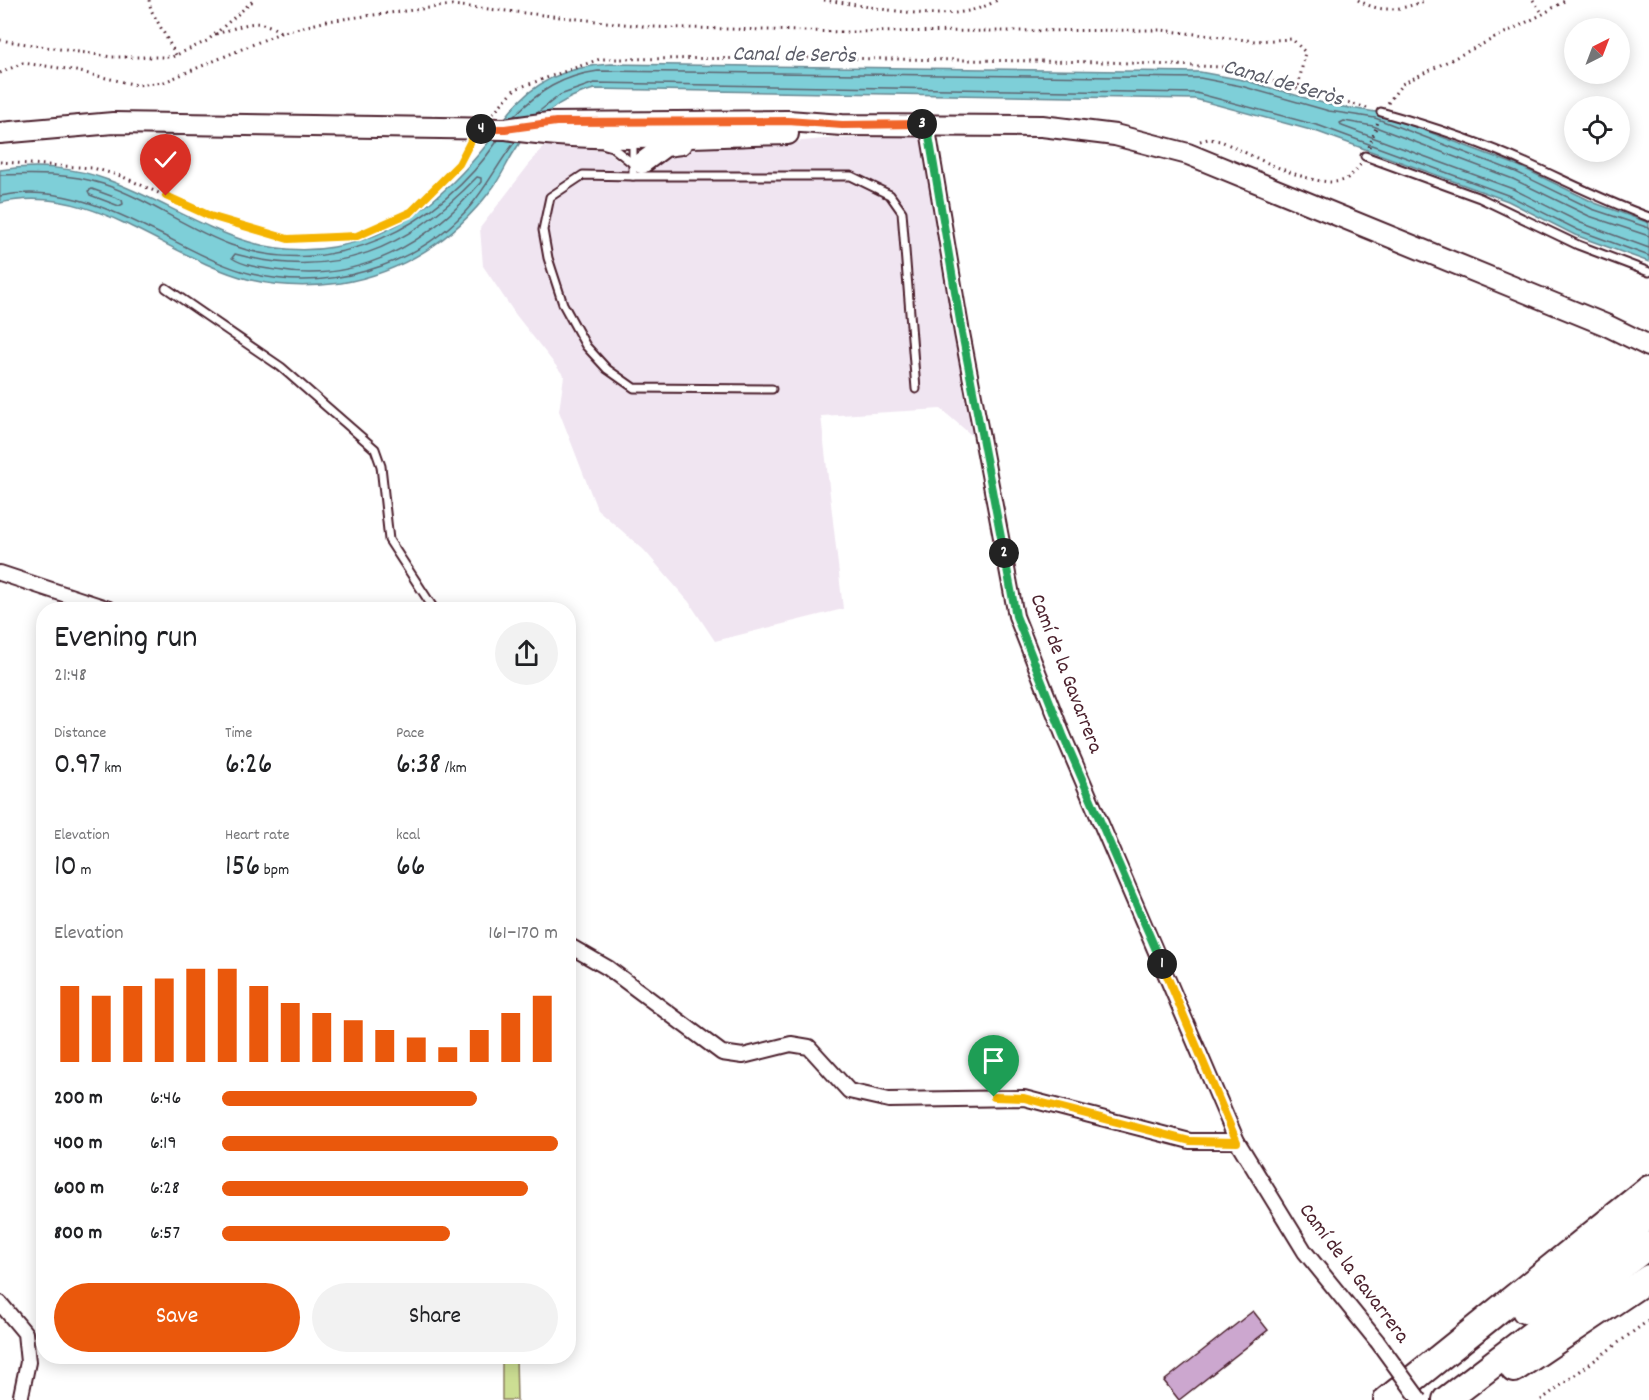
<!DOCTYPE html>
<meta charset="utf-8">
<style>
:root{--surface:#fff;--page:#f2f2f2;--text:#202124;--muted:#757577;--accent:#ea580c}
body{margin:0;font-family:Dekko,sans-serif;background:var(--page);color:var(--text);height:100vh;display:flex;flex-direction:column;font-size:22px;white-space:nowrap}
*{box-sizing:border-box;margin:0}
p{font-size:20px;color:var(--muted)}
.icon{flex:none;width:33px;height:33px;fill:none;stroke:currentColor;stroke-width:2;stroke-linecap:round;stroke-linejoin:round}
.map{position:relative;flex:1;overflow:hidden}
.details{position:absolute;left:36px;top:602px;width:540px;height:762px;display:flex;flex-direction:column;background:var(--surface);border-radius:24px;box-shadow:0 3px 15px #0003}
.details>*{flex:none}
.needle{width:39px;rotate:42deg}
.buttons{position:absolute;left:1564px;top:18px;display:grid;gap:12px}
.buttons a{display:grid;place-items:center;width:66px;height:66px;border-radius:50%;background:var(--surface);box-shadow:0 3px 15px #0003;font-size:30px}
.pin{position:absolute;display:grid;place-items:center;width:51px;height:51px;color:#fff;margin:-62px -26px;border-radius:50% 50% 50% 0;rotate:-45deg;box-shadow:0 0 6px #0007}
.pin .icon{rotate:45deg}
.km{position:absolute;width:30px;height:30px;margin:-15px;border-radius:50%;background:#222;color:#fff;font-size:16px;line-height:30px;text-align:center}
.round{display:grid;place-items:center;flex:none;width:63px;height:63px;border-radius:32px;background:var(--page)}
.headline{display:flex;align-items:center;justify-content:space-between;height:102px;padding:0 18px}
h1{font-size:33px;font-weight:600;line-height:45px}
.figures{display:grid;grid-template-columns:repeat(3,1fr);gap:9px;height:102px;padding:6px 18px}
.figures div{display:grid;align-content:center}
.figures b{font-size:30px;font-weight:600}
.figures small{font-size:16px;font-weight:400}
.figures p{font-size:16px}
.chart{height:168px;padding:12px 18px}
.chart p{display:flex;justify-content:space-between}
.chart svg{width:100%;height:108px;margin-top:6px;stroke:var(--accent);stroke-width:6}
.cta{display:flex;gap:12px;margin-top:auto;padding:12px 18px}
.cta a{flex:1;height:69px;border-radius:36px;background:var(--accent);color:#fff;font-size:24px;font-weight:600;line-height:69px;text-align:center}
.cta a+a{background:var(--page);color:var(--text)}
ul{padding:0 18px;list-style:none;font-size:20px}
li{display:grid;grid-template-columns:96px 72px 1fr;align-items:center;height:45px}
li i{height:15px;border-radius:8px;background:var(--accent)}
.map>svg:first-child{display:block}
</style>
<div class="map">
<svg width="1649" height="1400" viewBox="0 0 1649 1400">
<rect width="100%" height="100%" fill="#fff"/>
<filter id="ink" filterUnits="userSpaceOnUse"><feTurbulence type="fractalNoise" baseFrequency=".0167" numOctaves="2"/><feDisplacementMap in="SourceGraphic" scale="12" xChannelSelector="R" yChannelSelector="G"/><feConvolveMatrix kernelMatrix="1 2 1 2 8 2 1 2 1" color-interpolation-filters="sRGB"/></filter>
<g filter="url(#ink)">
<path fill="#f0e5f1" d="M921,136L977,440L941,409L821,416L843,609L715,641L689,602L644,550L597,509L559,411L564,376L516,315L483,266L480,228L545,144L607,151L622,163H651L680,149L739,147L824,139Z"/>
<path fill="#ccde93" stroke="#8b7e5f" stroke-width="1.5" d="M502,1356H516L517,1400H502Z"/>
<path fill="#7ecfd8" stroke="#698993" stroke-width="1.5" d="M611,64L1200,72L1243,80L1330,105L1376,112L1519,166L1595,203L1649,223V262L1575,235L1508,201L1318,132L1195,99L594,89C557,98 531,123 512,155C505,167 500,179 491,190C454,239 402,273 341,283C311,287 281,287 251,280C167,259 93,181 0,203V170C35,164 74,167 108,180C185,208 245,263 334,247C400,236 447,194 488,143C496,134 501,123 509,113C534,80 571,66 611,64Z"/>
<g fill="none" stroke-linecap="round" stroke-linejoin="round">
<g stroke="#5f6570" stroke-width="1.5">
<path d="M537,113L560,95L594,83L1196,93L1320,126L1510,196L1578,230L1649,256"/>
<path d="M514,116C539,91 562,76 598,71L1200,78L1241,86L1329,111L1375,118L1516,172L1592,209L1649,228"/>
<path d="M0,175C35,174 69,173 103,184C148,199 187,229 231,245C333,282 440,226 498,140"/>
<path d="M477,177L481,178V182C430,242 358,285 276,270C261,268 244,266 232,258L235,254C335,281 408,249 477,177Z"/>
<path d="M92,189L122,200L123,204L119,206L90,195L88,191Z"/>
<path d="M0,196C52,185 103,205 148,228C182,244 216,265 252,274C327,292 412,268 465,212C486,190 497,164 515,142"/>
<path d="M1649,236L1589,216L1513,179L1373,126L1344,121L1340,123L1342,126L1513,189L1581,223L1649,248"/>
</g>
</g>
<path fill="#cca7cf" stroke="#4a1f2b" stroke-width="1.5" d="M1253,1311L1268,1330L1179,1400L1164,1381Z"/>
<g fill="none" stroke-linecap="round" stroke-linejoin="round">
<g stroke="#4a1f2b" stroke-width="11">
<g id="lane">
<path d="M1381,112C1431,126 1480,142 1528,164C1568,182 1607,202 1649,217"/>
<path d="M633,139V176H851L890,195L902,212L916,389"/>
<path d="M605,145L612,147L632,163"/>
<path d="M1365,156L1480,198L1578,245L1649,272"/>
<path d="M633,176L583,175L550,197L543,230L548,258L563,304L586,346L607,369L634,388L772,389"/>
<path d="M166,288L281,367L375,449L381,466L389,540L434,609"/>
</g>
</g>
<g stroke="#4a1f2b" stroke-width="18">
<g id="street">
<path d="M927,124L962,333L1016,616L1063,735L1237,1141L1305,1252L1377,1341"/>
<path d="M0,573L109,609"/>
<path d="M568,945L608,968L722,1053L743,1056L791,1044L809,1047L849,1091L889,1100L1024,1098L1190,1141H1237"/>
<path d="M0,1303L25,1333L28,1362L20,1400"/>
</g>
</g>
<g stroke="#4a1f2b" stroke-width="24">
<g id="secondary">
<path d="M505,129L549,123L788,121L842,125L1042,126L1115,135L1188,154L1606,325L1649,346"/>
<path d="M0,133L113,123L505,129C598,144 694,136 788,134"/>
<path d="M642,163L665,146L681,144"/>
</g>
</g>
<g stroke="#4a1f2b" stroke-width="30">
<g id="highway">
<path d="M1525,1310L1649,1215"/>
<path d="M1514,1369L1649,1278"/>
<path d="M1387,1400L1649,1189"/>
<path d="M1446,1400L1649,1245"/>
</g>
</g>
<g stroke="#4a1f2b" stroke-width="3" stroke-dasharray="1.5 4.5" stroke-linecap="butt">
<path d="M149,0L151,10L176,55"/>
<path d="M824,0C874,6 953,28 997,0"/>
<path d="M1358,0C1381,14 1401,10 1427,0"/>
<path d="M1533,0L1543,14"/>
<path d="M216,34C242,27 256,15 280,32"/>
<path d="M0,40L112,57H172L207,41L254,0"/>
<path d="M0,73L23,63L67,69L137,85L164,82L280,33L327,21L452,5L651,27L843,32L1161,30L1255,41L1292,39L1305,52L1298,88"/>
<path d="M1388,103L1402,84L1543,14L1566,0"/>
<path d="M493,113L515,89L600,59L819,58L1106,62L1222,67L1371,109"/>
<path d="M1200,141L1208,139L1221,141C1247,153 1317,191 1344,180C1351,177 1356,170 1361,164"/>
<path d="M1369,147L1378,122"/>
<path d="M0,162L93,168L121,176L210,216L288,239L357,236L411,212L459,164L469,144"/>
<path d="M1541,1400L1649,1320"/>
</g>
<use href="#lane" stroke="#fff" stroke-width="7"/>
<use href="#street" stroke="#fff" stroke-width="14"/>
<use href="#secondary" stroke="#fff" stroke-width="20"/>
<use href="#highway" stroke="#fff" stroke-width="26"/>
<g stroke="#4a1f2b" stroke-width="18" stroke-linecap="butt">
<path id="street-bridge" d="M1377,1341L1420,1400"/>
</g>
<use href="#street-bridge" stroke="#fff" stroke-width="14"/>
</g>
</g>
<g fill="none" stroke-linecap="round" stroke-linejoin="round" filter="url(#ink)">
<g stroke="#fff" stroke-width="12">
<path id="split-1" d="M994,1097L1024,1098L1190,1141L1237,1142L1162,964"/>
</g>
<g stroke="#fff" stroke-width="12">
<path id="split-2" d="M1004,553L1016,616L1063,735L1162,964"/>
</g>
<g stroke="#fff" stroke-width="12">
<path id="split-3" d="M922,124H927L962,333L1004,553"/>
</g>
<g stroke="#fff" stroke-width="12">
<path id="split-4" d="M481,129H505L556,122L788,121L842,125L922,124"/>
</g>
<g stroke="#fff" stroke-width="12">
<path id="split-5" d="M166,196L210,216L288,239L357,236L411,212L459,164L477,129H481"/>
</g>
<use href="#split-1" stroke="#f5b400" stroke-width="8"/>
<use href="#split-2" stroke="#22a559" stroke-width="8"/>
<use href="#split-3" stroke="#22a559" stroke-width="8"/>
<use href="#split-4" stroke="#f0652b" stroke-width="8"/>
<use href="#split-5" stroke="#f5b400" stroke-width="8"/>
</g>
<g text-anchor="middle" dominant-baseline="central" stroke-width="5" stroke-linejoin="round" paint-order="stroke">
<g font-size="21" fill="#4a1f2b" stroke="#fff">
<text transform="translate(1065 674) rotate(69)">Camí de la Gavarrera</text>
<text transform="translate(1353 1274) rotate(53)">Camí de la Gavarrera</text>
</g>
<g font-size="22" font-style="italic" fill="#5c5d68" stroke="#fff">
<text transform="translate(794 56) rotate(1)">Canal de Seròs</text>
<text transform="translate(1283 84) rotate(16)">Canal de Seròs</text>
</g>
</g>
</svg>
<div class="buttons">
<a><svg class="needle" viewBox="-14 -14 28 28"><path d="M0-13l5 13h-10z" fill="#e53935"/><path d="M0 13l5-13h-10z" fill="#757577"/></svg></a>
<a><svg class="icon" aria-label="locate" viewBox="0 0 24 24"><circle cx="12" cy="12" r="6"/><path d="M12 2v4M12 18v4M2 12h4M18 12h4"/></svg></a>
</div>
<div class="pin" style="left:994px;top:1097px;background:#1e9e55"><svg class="icon" aria-label="arrive" viewBox="0 0 24 24"><path d="M6 21V4h12l-3 4 3 4H6"/></svg></div>
<div class="pin" style="left:166px;top:196px;background:#d93025"><svg class="icon" aria-label="check" viewBox="0 0 24 24"><path d="M5 12l5 5 9-10"/></svg></div>
<b class="km" style="left:1162px;top:964px">1</b>
<b class="km" style="left:1004px;top:553px">2</b>
<b class="km" style="left:922px;top:124px">3</b>
<b class="km" style="left:481px;top:129px">4</b>
<section class="details">
<div class="headline"><div><h1>Evening run</h1><p>21:48</p></div><a class="round"><svg class="icon" aria-label="share" viewBox="0 0 24 24"><path d="M12 15V3M7 8l5-5 5 5M5 13v7h14v-7"/></svg></a></div>
<div class="figures">
<div><p>Distance</p><b>0.97<small> km</small></b></div>
<div><p>Time</p><b>6:26</b></div>
<div><p>Pace</p><b>6:38<small> /km</small></b></div>
</div>
<div class="figures">
<div><p>Elevation</p><b>10<small> m</small></b></div>
<div><p>Heart rate</p><b>156<small> bpm</small></b></div>
<div><p>kcal</p><b>66</b></div>
</div>
<div class="chart"><p><span>Elevation</span>161–170 m</p>
<svg viewBox="0 0 160 44" preserveAspectRatio="none"><path d="M5 44V13M15 44V17M25 44V13M35 44V10M45 44V6M55 44V6M65 44V13M75 44V20M85 44V24M95 44V27M105 44V31M115 44V34M125 44V38M135 44V31M145 44V24M155 44V17"/></svg>
</div>
<ul>
<li><b>200 m</b>6:46<i style="width:76%"></i></li>
<li><b>400 m</b>6:19<i style="width:100%"></i></li>
<li><b>600 m</b>6:28<i style="width:91%"></i></li>
<li><b>800 m</b>6:57<i style="width:68%"></i></li>
</ul>
<div class="cta"><a>Save</a><a>Share</a></div>
</section>
</div>
